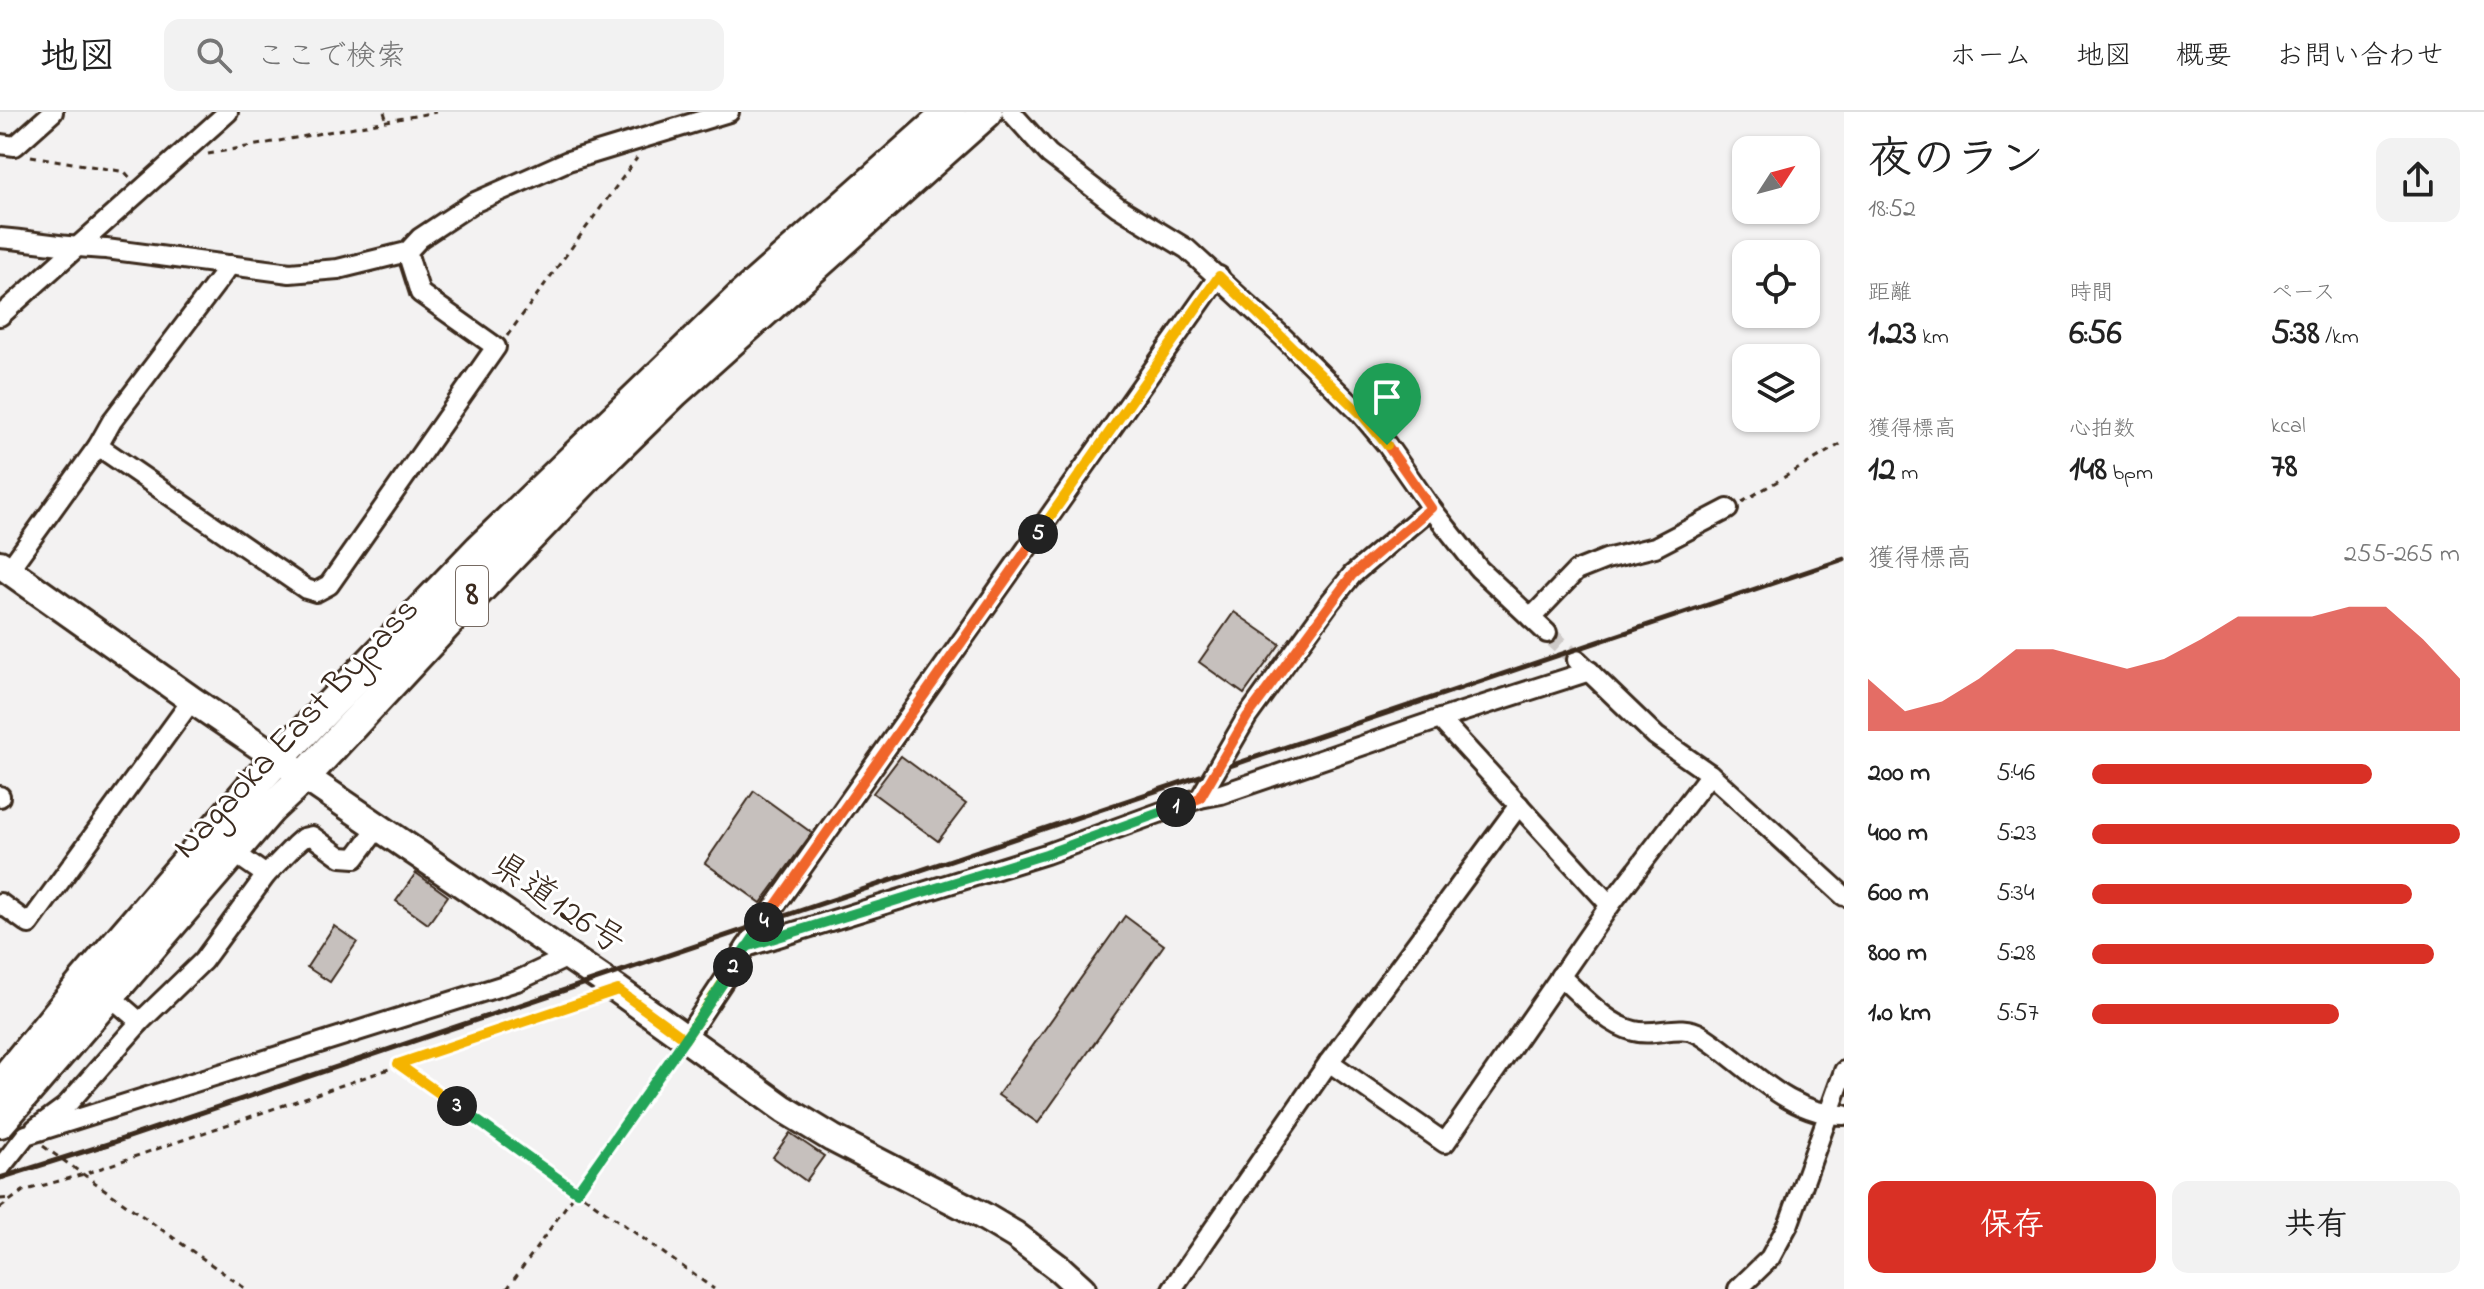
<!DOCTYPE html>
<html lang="ja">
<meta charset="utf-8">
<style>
:root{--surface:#fff;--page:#f2f2f2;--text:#222;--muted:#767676;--line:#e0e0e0;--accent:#d93025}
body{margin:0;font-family:"Indie Flower","Klee One",sans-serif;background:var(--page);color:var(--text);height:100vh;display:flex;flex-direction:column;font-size:30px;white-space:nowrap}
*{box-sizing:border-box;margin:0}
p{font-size:26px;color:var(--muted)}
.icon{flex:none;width:44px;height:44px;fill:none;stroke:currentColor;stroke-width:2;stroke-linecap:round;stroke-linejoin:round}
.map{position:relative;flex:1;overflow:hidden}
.side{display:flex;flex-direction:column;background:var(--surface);width:640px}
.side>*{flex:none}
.needle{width:52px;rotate:54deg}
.tools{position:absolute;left:1732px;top:24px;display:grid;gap:16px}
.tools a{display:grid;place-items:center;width:88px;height:88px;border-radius:16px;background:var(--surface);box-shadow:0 2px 6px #0004;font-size:40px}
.pin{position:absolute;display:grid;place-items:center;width:68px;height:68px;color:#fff;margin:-82px -34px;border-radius:50% 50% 50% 0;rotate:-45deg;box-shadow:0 0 8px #0007}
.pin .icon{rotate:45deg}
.km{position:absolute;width:40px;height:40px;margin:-20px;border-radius:50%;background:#222;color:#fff;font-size:22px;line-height:40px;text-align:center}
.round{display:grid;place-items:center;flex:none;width:84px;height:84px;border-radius:16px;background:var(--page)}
.summary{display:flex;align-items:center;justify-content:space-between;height:136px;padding:0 24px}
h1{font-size:44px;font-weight:800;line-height:60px}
.stats{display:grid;grid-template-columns:repeat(3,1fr);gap:12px;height:136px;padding:8px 24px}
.stats div{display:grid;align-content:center}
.stats b{font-size:34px;font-weight:800}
.stats small{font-size:22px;font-weight:400}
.stats p{font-size:22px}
.chart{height:224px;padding:16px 24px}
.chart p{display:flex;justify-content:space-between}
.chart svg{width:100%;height:144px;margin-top:8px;fill:var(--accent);opacity:.7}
.action{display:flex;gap:16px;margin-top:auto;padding:16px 24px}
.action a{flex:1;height:92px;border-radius:16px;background:var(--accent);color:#fff;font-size:32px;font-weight:800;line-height:92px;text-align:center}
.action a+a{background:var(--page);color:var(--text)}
ul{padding:0 24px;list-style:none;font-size:26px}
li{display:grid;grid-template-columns:128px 96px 1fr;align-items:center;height:60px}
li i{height:20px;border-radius:10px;background:var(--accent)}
header{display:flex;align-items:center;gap:48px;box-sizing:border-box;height:112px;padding:0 40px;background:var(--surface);border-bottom:2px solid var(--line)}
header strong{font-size:38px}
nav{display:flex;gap:44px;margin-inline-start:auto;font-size:28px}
.search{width:560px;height:72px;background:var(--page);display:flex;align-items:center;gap:20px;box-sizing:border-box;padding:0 28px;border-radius:16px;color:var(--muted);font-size:30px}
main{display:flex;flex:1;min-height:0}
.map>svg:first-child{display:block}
</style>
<header>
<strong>地図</strong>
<div class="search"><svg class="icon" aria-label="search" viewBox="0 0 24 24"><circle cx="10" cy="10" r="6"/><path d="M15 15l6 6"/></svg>ここで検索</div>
<nav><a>ホーム</a><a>地図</a><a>概要</a><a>お問い合わせ</a></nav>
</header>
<main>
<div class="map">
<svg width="1844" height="1177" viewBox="0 0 1844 1177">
<rect width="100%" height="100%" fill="#f3f2f2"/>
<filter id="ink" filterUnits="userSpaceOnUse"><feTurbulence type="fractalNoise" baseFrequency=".0125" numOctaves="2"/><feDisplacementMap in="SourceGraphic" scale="16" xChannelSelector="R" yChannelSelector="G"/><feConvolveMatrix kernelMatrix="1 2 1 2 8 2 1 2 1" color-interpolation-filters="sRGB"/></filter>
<g filter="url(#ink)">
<g fill="#c6c0bd" stroke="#3b2a1e" stroke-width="2">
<path d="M1234,500L1280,532L1244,582L1199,550Z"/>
<path d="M901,644L966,692L938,729L873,681Z"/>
<path d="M754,679L812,721L761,791L705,751Z"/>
<path d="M416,761L448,784L428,812L396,789Z"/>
<path d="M1125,804L1164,833L1038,1011L998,983Z"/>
<path d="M334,814L357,830L330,870L307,855Z"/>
<path d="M790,1021L824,1044L806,1069L773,1045Z"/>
</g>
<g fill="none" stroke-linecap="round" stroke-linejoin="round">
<path stroke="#cecac8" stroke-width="18" stroke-dasharray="18 9" stroke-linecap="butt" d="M1547,521L1577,548"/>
<g stroke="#3b2a1e" stroke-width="24">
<g id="minor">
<path d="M1011,0L1049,42L1118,95L1187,137L1283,225L1361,302L1387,333L1431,396L1479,457L1547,521"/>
<path d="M0,32L15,34L53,0"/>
<path d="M0,126C36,129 70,136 106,137L290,161L338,157L407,140L420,126L473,91L568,49L729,0"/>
<path d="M0,204L228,0"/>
<path d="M98,334L306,477L316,480L329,473L496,235L420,181L407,140"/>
<path d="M8,459L98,334L112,309L230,153"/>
<path d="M1531,506L1576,459L1606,447L1655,435L1728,397"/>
<path d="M1577,548L1656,624L1710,662L1844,784"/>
<path d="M1440,607L1610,793"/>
<path d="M0,684V685"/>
<path d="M1200,686L1247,605L1330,490L1352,463L1431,396"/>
<path d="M233,740L266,763"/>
<path d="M0,791L29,812L192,588"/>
<path d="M746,835L1046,742L1200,686L1221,682L1440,607L1590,559"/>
<path d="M1560,864C1581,883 1606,912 1634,919C1656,925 1680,910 1701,923C1746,951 1786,1003 1844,1003"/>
<path d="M109,883L140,910"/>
<path d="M685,927L746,835L1219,164"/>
<path d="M1329,950L1445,1031L1610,793L1710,662"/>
<path d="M35,1017L65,995L140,910L203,849L266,763L295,733L303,726L312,724L341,745L355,746L379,714"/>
<path d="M0,1056L26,1023L517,869L568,845"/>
<path d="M1172,1177L1329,950L1519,693"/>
<path d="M1738,1177L1770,1146L1789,1111L1844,959"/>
</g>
</g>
<g stroke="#3b2a1e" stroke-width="32">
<path id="secondary" d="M0,452L192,588L618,878L784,997L832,1026L983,1104L1015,1123L1060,1157L1082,1177"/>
</g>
<g stroke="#3b2a1e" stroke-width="36">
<g id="trunk">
<path d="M0,973L82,872L254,672L480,437L740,186L950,0"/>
<path d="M0,1010L270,697L304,665L464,493L590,362L674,280L987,0"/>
</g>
</g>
<g stroke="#3b2a1e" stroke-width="3" stroke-dasharray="6 6" stroke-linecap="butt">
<path d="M384,0L387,9"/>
<path d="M208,42L436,0"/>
<path d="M31,44L125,60L131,67"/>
<path d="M507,224L637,46"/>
<path d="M1742,390L1844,330"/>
<path d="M398,952L714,1177"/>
<path d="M43,1034L246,1177"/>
<path d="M0,1087L10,1086"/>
<path d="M0,1096L23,1079L84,1062L595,886"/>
<path d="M507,1177L674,943"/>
</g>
<use href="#minor" stroke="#fff" stroke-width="18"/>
<use href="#secondary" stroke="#fff" stroke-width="26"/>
<use href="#trunk" stroke="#fff" stroke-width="30"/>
<path stroke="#3b2a1e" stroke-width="5" d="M0,1066L108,1032L1844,447"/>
</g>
</g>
<g fill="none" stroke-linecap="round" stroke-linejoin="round" filter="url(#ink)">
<g stroke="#fff" stroke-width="16">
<path id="split-1" d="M1176,695L1200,686L1247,605L1352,463L1431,396L1387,333"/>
</g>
<g stroke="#fff" stroke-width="16">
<path id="split-2" d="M733,855L746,835L1046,742L1176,695"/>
</g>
<g stroke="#fff" stroke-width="16">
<path id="split-3" d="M457,994L398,952L618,878L685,927L733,855"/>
</g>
<g stroke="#fff" stroke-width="16">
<path id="split-4" d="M457,994L577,1080L685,927L764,810"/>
</g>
<g stroke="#fff" stroke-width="16">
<path id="split-5" d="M764,810L1038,422"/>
</g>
<g stroke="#fff" stroke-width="16">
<path id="split-6" d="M1038,422L1219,164L1361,302L1387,333"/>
</g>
<use href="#split-1" stroke="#f0652b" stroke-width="10"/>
<use href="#split-2" stroke="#22a559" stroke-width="10"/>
<use href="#split-3" stroke="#f5b400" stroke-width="10"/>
<use href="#split-4" stroke="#22a559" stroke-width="10"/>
<use href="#split-5" stroke="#f0652b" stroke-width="10"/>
<use href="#split-6" stroke="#f5b400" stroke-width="10"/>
</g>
<g text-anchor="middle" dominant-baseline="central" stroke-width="6" stroke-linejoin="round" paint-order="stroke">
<rect fill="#fff" stroke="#766a62" stroke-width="2" x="456" y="454" width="32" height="60" rx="6"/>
<g font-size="34" font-weight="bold" fill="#3b2a1e">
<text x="472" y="484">8</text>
</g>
<g font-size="36" fill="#3b2a1e" stroke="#fff">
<text transform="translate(297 617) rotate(-47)">Nagaoka East Bypass</text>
<text transform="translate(557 793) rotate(34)">県道126号</text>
</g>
</g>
</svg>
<div class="tools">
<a><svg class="needle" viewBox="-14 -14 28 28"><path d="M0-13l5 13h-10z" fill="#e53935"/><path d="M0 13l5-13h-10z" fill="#767676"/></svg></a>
<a><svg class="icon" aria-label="locate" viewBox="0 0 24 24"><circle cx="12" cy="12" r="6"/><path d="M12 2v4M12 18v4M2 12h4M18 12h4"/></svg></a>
<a><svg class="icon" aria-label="layers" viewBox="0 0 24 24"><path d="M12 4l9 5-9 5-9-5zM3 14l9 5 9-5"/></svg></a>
</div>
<div class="pin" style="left:1387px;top:333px;background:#1e9e55"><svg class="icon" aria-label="arrive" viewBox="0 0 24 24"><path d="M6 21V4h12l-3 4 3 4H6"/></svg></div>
<b class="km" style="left:1176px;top:695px">1</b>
<b class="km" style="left:733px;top:855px">2</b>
<b class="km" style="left:457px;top:994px">3</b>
<b class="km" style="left:764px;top:810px">4</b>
<b class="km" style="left:1038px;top:422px">5</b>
</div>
<section class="side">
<div class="summary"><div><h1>夜のラン</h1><p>18:52</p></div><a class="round"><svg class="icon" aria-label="share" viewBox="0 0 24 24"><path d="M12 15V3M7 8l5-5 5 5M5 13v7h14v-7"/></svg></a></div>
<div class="stats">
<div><p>距離</p><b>1.23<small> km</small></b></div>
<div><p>時間</p><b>6:56</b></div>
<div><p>ペース</p><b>5:38<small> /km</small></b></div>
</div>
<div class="stats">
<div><p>獲得標高</p><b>12<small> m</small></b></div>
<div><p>心拍数</p><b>148<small> bpm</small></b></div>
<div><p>kcal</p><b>78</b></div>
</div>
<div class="chart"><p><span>獲得標高</span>255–265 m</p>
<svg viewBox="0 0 160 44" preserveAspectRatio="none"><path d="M0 44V28L10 38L20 35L30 28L40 19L50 19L60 22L70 25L80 22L90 16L100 9L110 9L120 9L130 6L140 6L150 16L160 28V44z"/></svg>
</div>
<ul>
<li><b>200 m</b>5:46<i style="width:76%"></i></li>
<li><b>400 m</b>5:23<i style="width:100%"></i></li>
<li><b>600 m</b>5:34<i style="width:87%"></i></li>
<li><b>800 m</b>5:28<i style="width:93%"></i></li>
<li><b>1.0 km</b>5:57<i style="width:67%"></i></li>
</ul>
<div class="action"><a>保存</a><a>共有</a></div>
</section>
</main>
